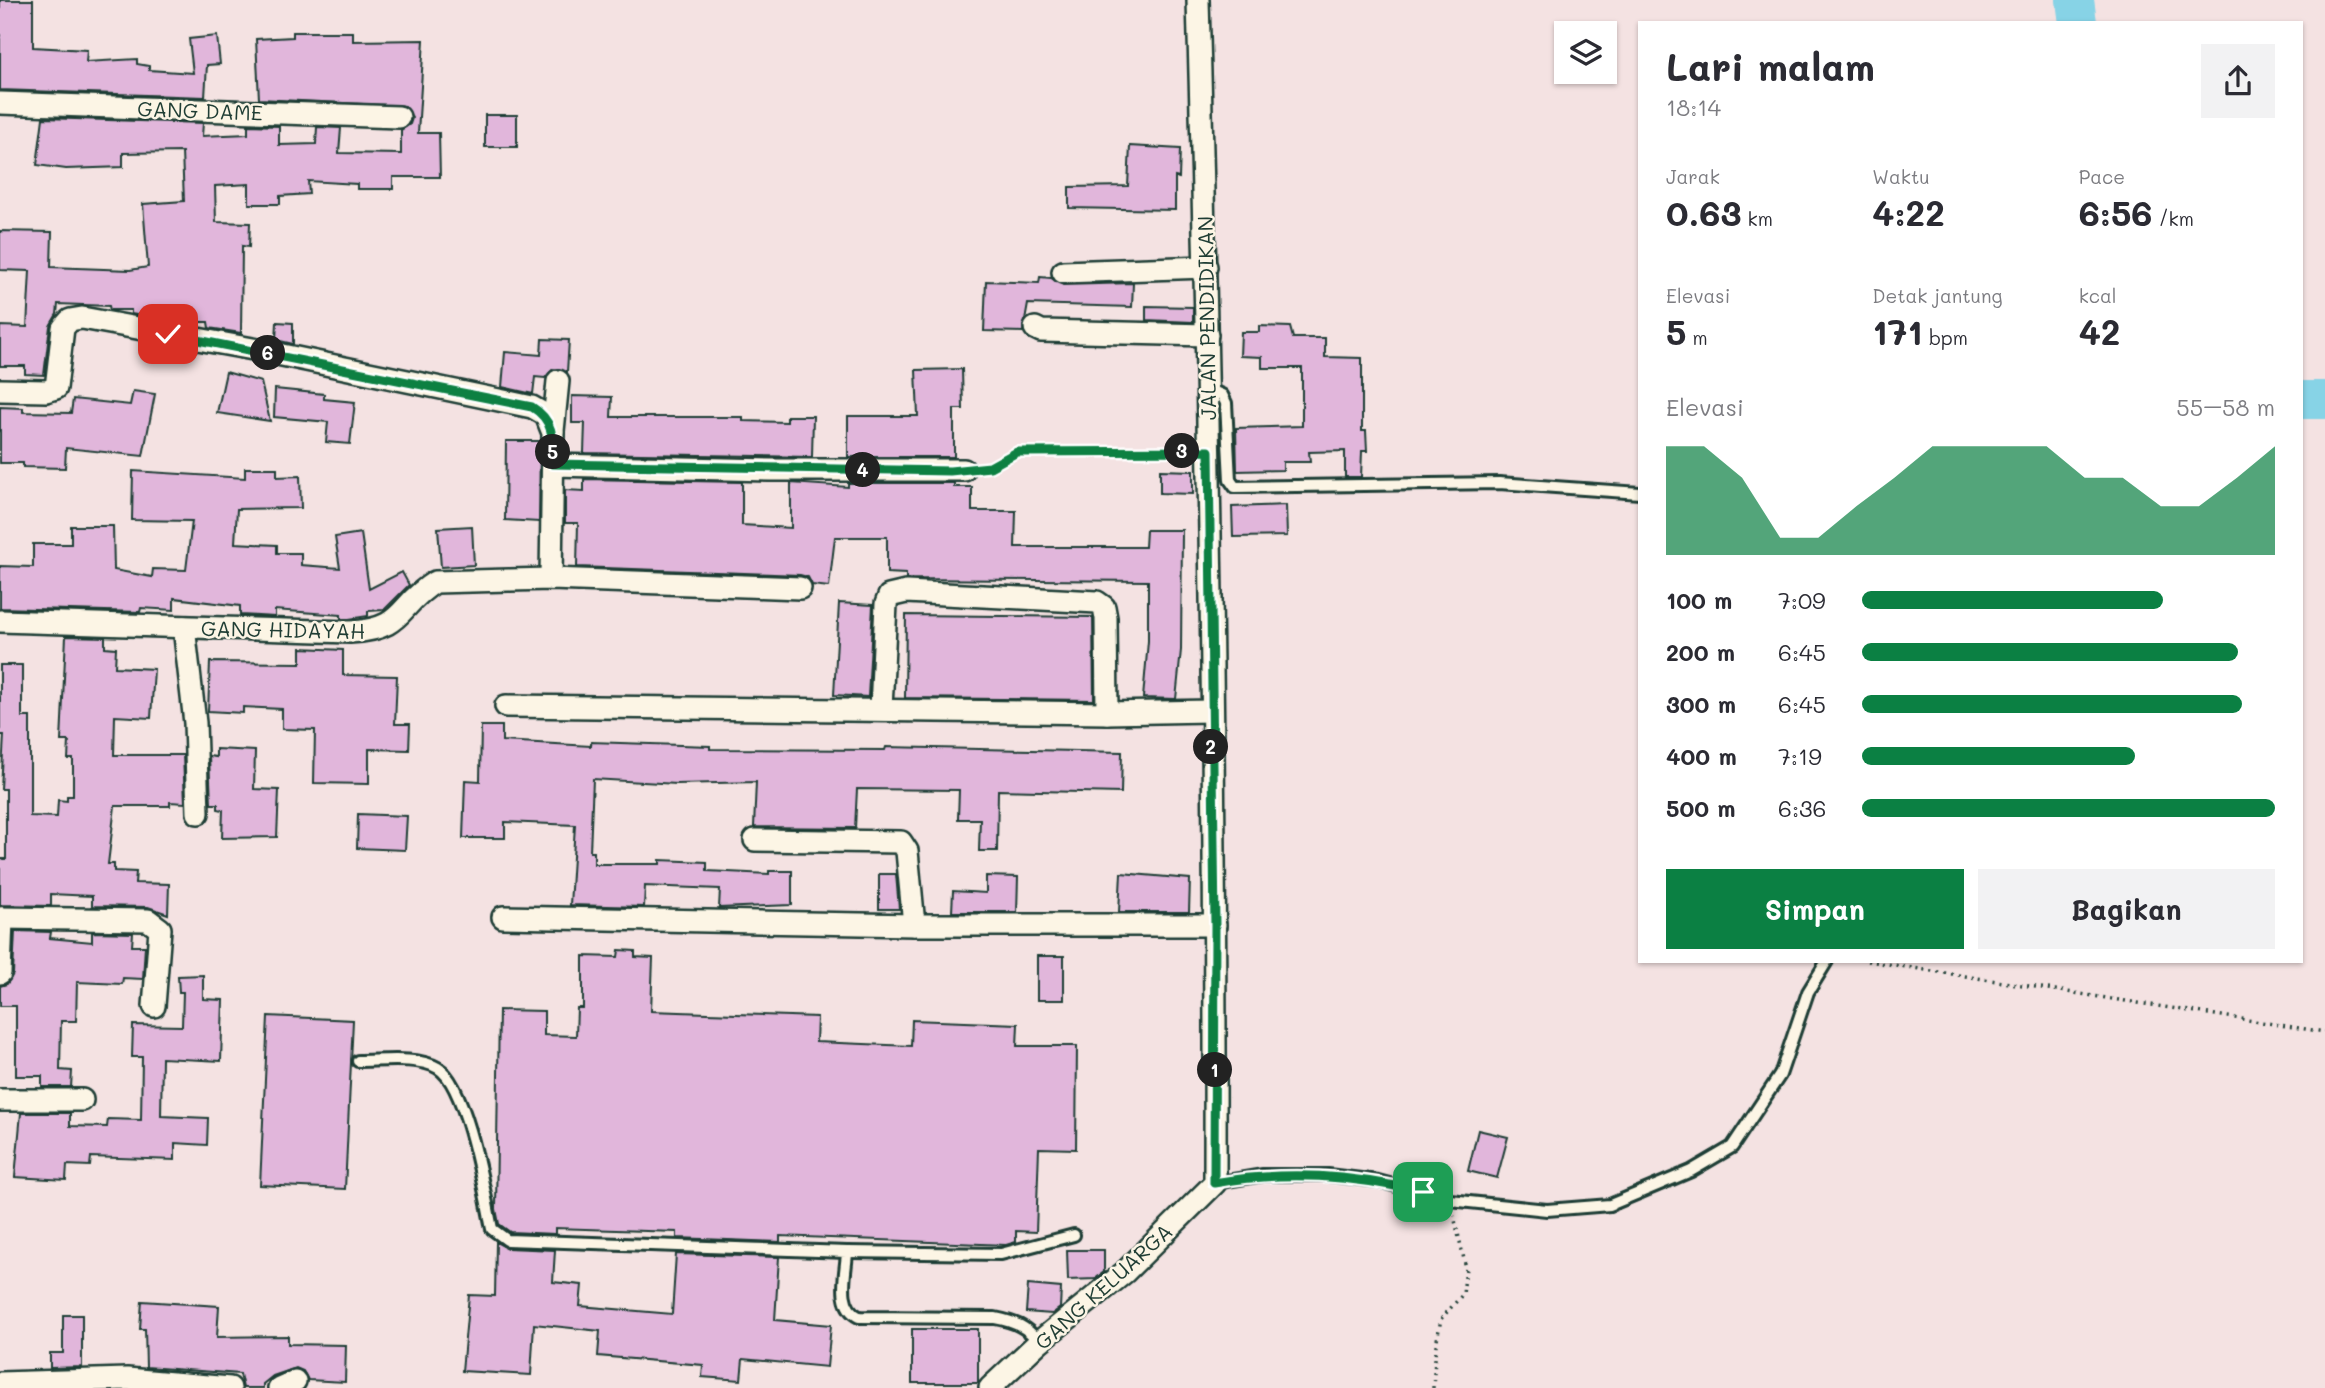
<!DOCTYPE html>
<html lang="id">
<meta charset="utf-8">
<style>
:root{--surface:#fff;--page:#f2f2f3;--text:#2b2b33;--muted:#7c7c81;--accent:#0b8043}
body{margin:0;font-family:Mali,sans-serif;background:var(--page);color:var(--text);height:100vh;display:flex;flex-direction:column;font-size:26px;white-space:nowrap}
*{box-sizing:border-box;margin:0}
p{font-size:23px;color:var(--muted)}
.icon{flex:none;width:38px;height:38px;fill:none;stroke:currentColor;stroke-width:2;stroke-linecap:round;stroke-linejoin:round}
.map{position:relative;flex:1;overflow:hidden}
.sheet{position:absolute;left:1638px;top:21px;width:665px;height:942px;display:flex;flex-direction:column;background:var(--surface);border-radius:0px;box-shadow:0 2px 5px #0004}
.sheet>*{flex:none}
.buttons{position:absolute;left:1554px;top:21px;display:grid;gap:14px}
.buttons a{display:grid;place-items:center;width:63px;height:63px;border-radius:0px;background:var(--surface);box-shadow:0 2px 5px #0004;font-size:35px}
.pin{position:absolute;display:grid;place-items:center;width:60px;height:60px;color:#fff;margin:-30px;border-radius:14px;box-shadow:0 4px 10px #0006}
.km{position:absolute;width:35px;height:35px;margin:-18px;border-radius:50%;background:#222;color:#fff;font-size:19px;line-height:35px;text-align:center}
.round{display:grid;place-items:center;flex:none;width:74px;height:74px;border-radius:0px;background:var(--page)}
.head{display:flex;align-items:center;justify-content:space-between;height:119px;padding:0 28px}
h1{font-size:38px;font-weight:700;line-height:52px}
.metrics{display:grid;grid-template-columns:repeat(3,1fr);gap:10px;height:119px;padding:7px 28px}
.metrics div{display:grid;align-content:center}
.metrics b{font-size:35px;font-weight:700}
.metrics small{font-size:19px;font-weight:400}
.metrics p{font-size:19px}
.chart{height:196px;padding:14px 28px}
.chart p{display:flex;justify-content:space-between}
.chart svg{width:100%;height:126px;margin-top:7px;fill:var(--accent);opacity:.7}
.button{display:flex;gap:14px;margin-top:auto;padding:14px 28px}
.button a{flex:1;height:80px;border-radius:0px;background:var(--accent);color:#fff;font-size:28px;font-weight:700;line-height:80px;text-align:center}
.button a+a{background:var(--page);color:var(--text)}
ul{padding:0 28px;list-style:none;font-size:23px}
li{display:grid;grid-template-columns:112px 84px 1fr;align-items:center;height:52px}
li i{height:18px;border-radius:9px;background:var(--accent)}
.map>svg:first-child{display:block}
</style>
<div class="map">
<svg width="2325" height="1388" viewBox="0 0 2325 1388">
<rect width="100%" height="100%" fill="#f4e2e2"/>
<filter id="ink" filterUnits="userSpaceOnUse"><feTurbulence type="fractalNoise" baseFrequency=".0143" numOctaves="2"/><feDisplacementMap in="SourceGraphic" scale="14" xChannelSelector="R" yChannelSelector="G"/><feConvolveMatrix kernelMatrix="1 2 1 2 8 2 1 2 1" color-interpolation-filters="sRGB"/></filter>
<g filter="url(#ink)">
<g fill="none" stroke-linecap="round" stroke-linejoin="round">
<g stroke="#87d3e6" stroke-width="38">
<path d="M2075,0L2078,23"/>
<path d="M2301,400H2325"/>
</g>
</g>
<g fill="#e1b6db" stroke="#1f3d34" stroke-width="2">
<path d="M0,0H33V47L87,50L86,62L137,59V64L149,66V70L193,73L189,39L217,36L220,64L207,65L205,97L0,90Z"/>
<path d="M293,32H353V41L424,40L418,133H439L440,177H393V189H357V184L308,181L309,194L280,196V204H249V184L215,186L216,222L250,223L249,247L242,246L241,333L209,328L208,322H176L175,316L148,317L131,314V310H110L109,306L58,304L57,314L50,326L44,375L25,374V366H0V326L27,327L30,271L0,270V231L52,232L51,267L130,270L148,267L143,204L184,201L182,152L123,153V167L66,169L37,165L43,118L203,123L202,136L248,134V125L279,126V145L316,144L317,127L341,128L339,153L401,154V130L410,124L412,118L405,106L259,99L256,39L293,37Z"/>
<rect x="485" y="115" width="32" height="32"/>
<path d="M1130,146L1180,149L1179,178L1175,177V210L1069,208V187L1128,186Z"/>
<path d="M1040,277L1051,278L1063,285L1133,283L1132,307L1028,304L1023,332L984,331L986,281L1039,283Z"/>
<path d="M1146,306L1193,307V322L1146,320Z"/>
<path d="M277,322L293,323V344L276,340Z"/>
<path d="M1259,326L1290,327L1293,338H1325V357L1362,358V431H1366L1367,451H1362L1361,477H1345V451L1309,452L1310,462H1283V470L1237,471L1236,428L1302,426V368H1262V357L1240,356L1241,332H1259Z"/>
<path d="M542,339L569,340L567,372L553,369L545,378L535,377L533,394L502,387L505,352L541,355Z"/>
<path d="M962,369L963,409H954V457H848V416H918L916,370Z"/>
<path d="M226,372L261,382L270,421L217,413Z"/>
<path d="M275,389L324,394V399L355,402L350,444L326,442L328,422L274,417Z"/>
<path d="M133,391L155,394L143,456L66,448L65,468L23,467V463H0V407L23,408V412L71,413L73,399L130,405Z"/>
<path d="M572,396L612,397L611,417H743V421L787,422V416H813L812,457L584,453L585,423H572Z"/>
<path d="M506,441H540L539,522L505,520Z"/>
<path d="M245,468H277V477L300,476L301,508L237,509L235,543L277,545V553H301V565L340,568L335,537L361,533L369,589L402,572L409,585L384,610L368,611V616L349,619H341V615L275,610V617L240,615V606L174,598V610L141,608L140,612L0,608V566L33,567V544H71V526H113L114,570L152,577L153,569L186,570L192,521L132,520L133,471L245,478Z"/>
<path d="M1160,470L1193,471V494L1160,493Z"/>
<path d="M584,479L742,482V525L791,528V483L848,487V483H954V487H972V511H1016L1015,547H1145L1146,530H1182L1181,650L1176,699L1143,698L1148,641V581L906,579V574L887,573V537H835L829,587L812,585L808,577L800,575L577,567L578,523H565V490L584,491Z"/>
<path d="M1286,505L1287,536L1233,537L1232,507Z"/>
<path d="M472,526L474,565L441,567L438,528Z"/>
<path d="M839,603L873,605L868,697L834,695Z"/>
<path d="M906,615L1093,617L1094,700L905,698Z"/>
<path d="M66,636L105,637V647L116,648L115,667L154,669L151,718L115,716L114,755H183L185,803L170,802V806H115L108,864H114V871L136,872L135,883L169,884L168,914L148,907L92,906V896L51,894V906L0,905V859H6V789H1L4,735H0V665H22V717H30V816L57,817L58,800L67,801V796H73V759H68L69,741H61Z"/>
<path d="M301,648L343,650V675L397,676L395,724H410L409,750L369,749V784L314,783L315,730L282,729V709L243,707V713L208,711L210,662L301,663Z"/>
<path d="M481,726H502V741L591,746V742L710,746V749L885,750L886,747L1122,752L1121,793L998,790L997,851H979L980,819H958L959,790L857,789L855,828L754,827L756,782L677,784L593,779L590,852H594V864H660V860L707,862V871L769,874V871H792V905L719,908L720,889L645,886L644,907L570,905L575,825L505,822V838H463L465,780L480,781Z"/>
<path d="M216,749L255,751L254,789L279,790L277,837L222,838L223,810L218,809V804H211L209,756L216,757Z"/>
<path d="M358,814L407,816L405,850L357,848Z"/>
<path d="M1121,873L1190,879L1189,912H1119Z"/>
<path d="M879,874H896L899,909H879Z"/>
<path d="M986,876L1018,877L1017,912H952L953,891L986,893Z"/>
<path d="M15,931L51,932L50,938L92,942V932L133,933L132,946H145L143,979L123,978L122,984L77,982L76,1021H61L60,1070L72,1071L71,1087H42V1076H16V1006H0V986L7,984L13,974Z"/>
<path d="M619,950L635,951V957L653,958L651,1011L817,1017L816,1042L911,1046L912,1020L1018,1024L1017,1046H1077L1076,1149L1039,1148L1036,1232L1016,1231V1242L1006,1245L780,1236V1242L677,1238V1232L555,1228V1234L510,1232L499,1224L496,1209L499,1010L544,1011V1035L576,1036L577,1008H583V956L618,957Z"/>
<rect x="1037" y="956" width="27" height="44"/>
<path d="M203,975V999L223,1000L221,1061L162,1058L161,1116L208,1118L207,1145L175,1143V1160L91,1157L90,1166L67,1165L66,1180L15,1177L21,1113H70V1126L107,1127L108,1119L141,1120L142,1057H132L133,1025L182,1026L183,992H179L178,976Z"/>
<path d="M268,1016L353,1020L345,1189L260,1185Z"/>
<path d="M1478,1130L1508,1137L1497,1178L1468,1171Z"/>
<path d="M496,1242L507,1248L555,1250L553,1282L582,1285L580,1306L672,1314L676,1254L779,1257L775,1320L831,1325L827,1367L743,1359L741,1380L702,1377L703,1365L598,1356L600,1331L534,1324L531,1375L462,1371L469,1295L495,1296Z"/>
<path d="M1067,1250H1104V1272L1095,1279L1068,1280Z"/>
<path d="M1028,1285L1061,1288L1060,1308L1052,1314L1026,1312Z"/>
<path d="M142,1301L219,1306L217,1337L288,1336V1344L346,1345L345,1382L308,1380L303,1371L296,1368L273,1376L263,1384V1388H243L240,1374L146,1367L145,1329H140Z"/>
<path d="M63,1315H82V1367L50,1368V1353H63Z"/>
<rect x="912" y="1329" width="66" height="54"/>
</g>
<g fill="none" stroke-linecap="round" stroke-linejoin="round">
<g stroke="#1f3d34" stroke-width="16">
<g id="lane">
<path d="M1208,389L1222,395L1226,403L1230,480L1235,487L1499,483L1640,493"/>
<path d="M358,1061C381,1061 418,1056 438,1068C467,1085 485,1195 492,1229L507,1240L847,1252C846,1274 836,1306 859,1317L995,1318C1015,1322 1026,1326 1039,1342"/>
<path d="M1215,1183L1263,1175H1328L1378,1181L1450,1200L1547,1210L1610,1205L1691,1171L1732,1147L1780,1075L1808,992L1827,961"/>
<path d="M847,1252L1001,1254L1074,1235"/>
</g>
</g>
<g stroke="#1f3d34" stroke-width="26">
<g id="street">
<path d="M0,103L399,117"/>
<path d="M1063,272L1206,267"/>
<path d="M1035,328L1041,331L1207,335"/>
<path d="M0,390L46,391L56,388L63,328L70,320L82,318L253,349L532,407L546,415L553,433L551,579"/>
<path d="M553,431L558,381"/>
<path d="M553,465L770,470H964"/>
<path d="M0,621L350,632C406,629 396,606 435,582L551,579L800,588"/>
<path d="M184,627L195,723L198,813"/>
<path d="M506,706L1107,713L1210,711"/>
<path d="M881,709L886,604L889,596L906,592L1097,602L1104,607L1106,618L1107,713"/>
<path d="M755,840L901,842L907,851L914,925"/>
<path d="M503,917L914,925H1215"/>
<path d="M0,918L148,920L160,929L154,1006"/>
<path d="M0,973L2,918"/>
<path d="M0,1100H82"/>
<path d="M0,1383L127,1379L230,1388"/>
<path d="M279,1388L295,1381"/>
<path d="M990,1388L1039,1342L1125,1272L1215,1183C1216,789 1209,394 1198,0"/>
</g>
</g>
<g stroke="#1f3d34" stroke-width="3.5" stroke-dasharray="2 5" stroke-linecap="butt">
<path d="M983,468L1017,452L1188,451"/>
<path d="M1868,961L2325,1032"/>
<path d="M1433,1388L1436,1345L1441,1319L1463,1294L1466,1268L1454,1216"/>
</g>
<use href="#lane" stroke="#fcf5e5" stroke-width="10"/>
<use href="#street" stroke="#fcf5e5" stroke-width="21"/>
</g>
</g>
<g fill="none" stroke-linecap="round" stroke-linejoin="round" filter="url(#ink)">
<g stroke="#fff" stroke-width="14">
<path id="route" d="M168,334L532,407C555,421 553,440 553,464L950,471L990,467L1017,452L1209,451L1215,925L1214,1183C1288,1170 1351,1175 1423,1192"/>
</g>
<use href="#route" stroke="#0b8043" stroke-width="9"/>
</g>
<g text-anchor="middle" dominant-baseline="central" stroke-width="5" stroke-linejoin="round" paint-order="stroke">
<g font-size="21" fill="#1f3d34" stroke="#fcf5e5">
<text transform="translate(200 110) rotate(2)">GANG DAME</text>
<text transform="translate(1206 318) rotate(-91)">JALAN PENDIDIKAN</text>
<text transform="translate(283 629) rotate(1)">GANG HIDAYAH</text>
<text transform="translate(1103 1286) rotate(-42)">GANG KELUARGA</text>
</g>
</g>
</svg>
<div class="buttons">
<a><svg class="icon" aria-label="layers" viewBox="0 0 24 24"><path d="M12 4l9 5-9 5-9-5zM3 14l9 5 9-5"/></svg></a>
</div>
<div class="pin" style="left:1423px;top:1192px;background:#1e9e55"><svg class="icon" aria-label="arrive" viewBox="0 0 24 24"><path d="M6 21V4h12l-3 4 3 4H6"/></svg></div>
<div class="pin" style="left:168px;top:334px;background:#d93025"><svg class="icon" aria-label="check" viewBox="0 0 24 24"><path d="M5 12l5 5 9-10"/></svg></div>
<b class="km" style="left:1215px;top:1070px">1</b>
<b class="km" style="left:1211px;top:747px">2</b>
<b class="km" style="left:1182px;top:451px">3</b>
<b class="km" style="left:863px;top:470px">4</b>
<b class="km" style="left:553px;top:452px">5</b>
<b class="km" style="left:268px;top:353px">6</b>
<section class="sheet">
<div class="head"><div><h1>Lari malam</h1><p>18:14</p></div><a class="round"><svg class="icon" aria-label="share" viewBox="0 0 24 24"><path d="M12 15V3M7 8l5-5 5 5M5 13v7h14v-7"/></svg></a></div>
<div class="metrics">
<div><p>Jarak</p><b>0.63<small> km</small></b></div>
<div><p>Waktu</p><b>4:22</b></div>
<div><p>Pace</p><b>6:56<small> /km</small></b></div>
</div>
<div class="metrics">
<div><p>Elevasi</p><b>5<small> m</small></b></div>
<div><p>Detak jantung</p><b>171<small> bpm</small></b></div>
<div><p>kcal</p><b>42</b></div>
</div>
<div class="chart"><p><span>Elevasi</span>55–58 m</p>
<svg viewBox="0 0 160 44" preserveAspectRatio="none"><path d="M0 44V6L10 6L20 17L30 38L40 38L50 27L60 17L70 6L80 6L90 6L100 6L110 17L120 17L130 27L140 27L150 17L160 6V44z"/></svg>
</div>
<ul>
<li><b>100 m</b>7:09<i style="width:73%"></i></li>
<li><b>200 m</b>6:45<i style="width:91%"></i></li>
<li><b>300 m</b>6:45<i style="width:92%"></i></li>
<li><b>400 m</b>7:19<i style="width:66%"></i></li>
<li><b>500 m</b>6:36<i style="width:100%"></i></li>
</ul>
<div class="button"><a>Simpan</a><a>Bagikan</a></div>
</section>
</div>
